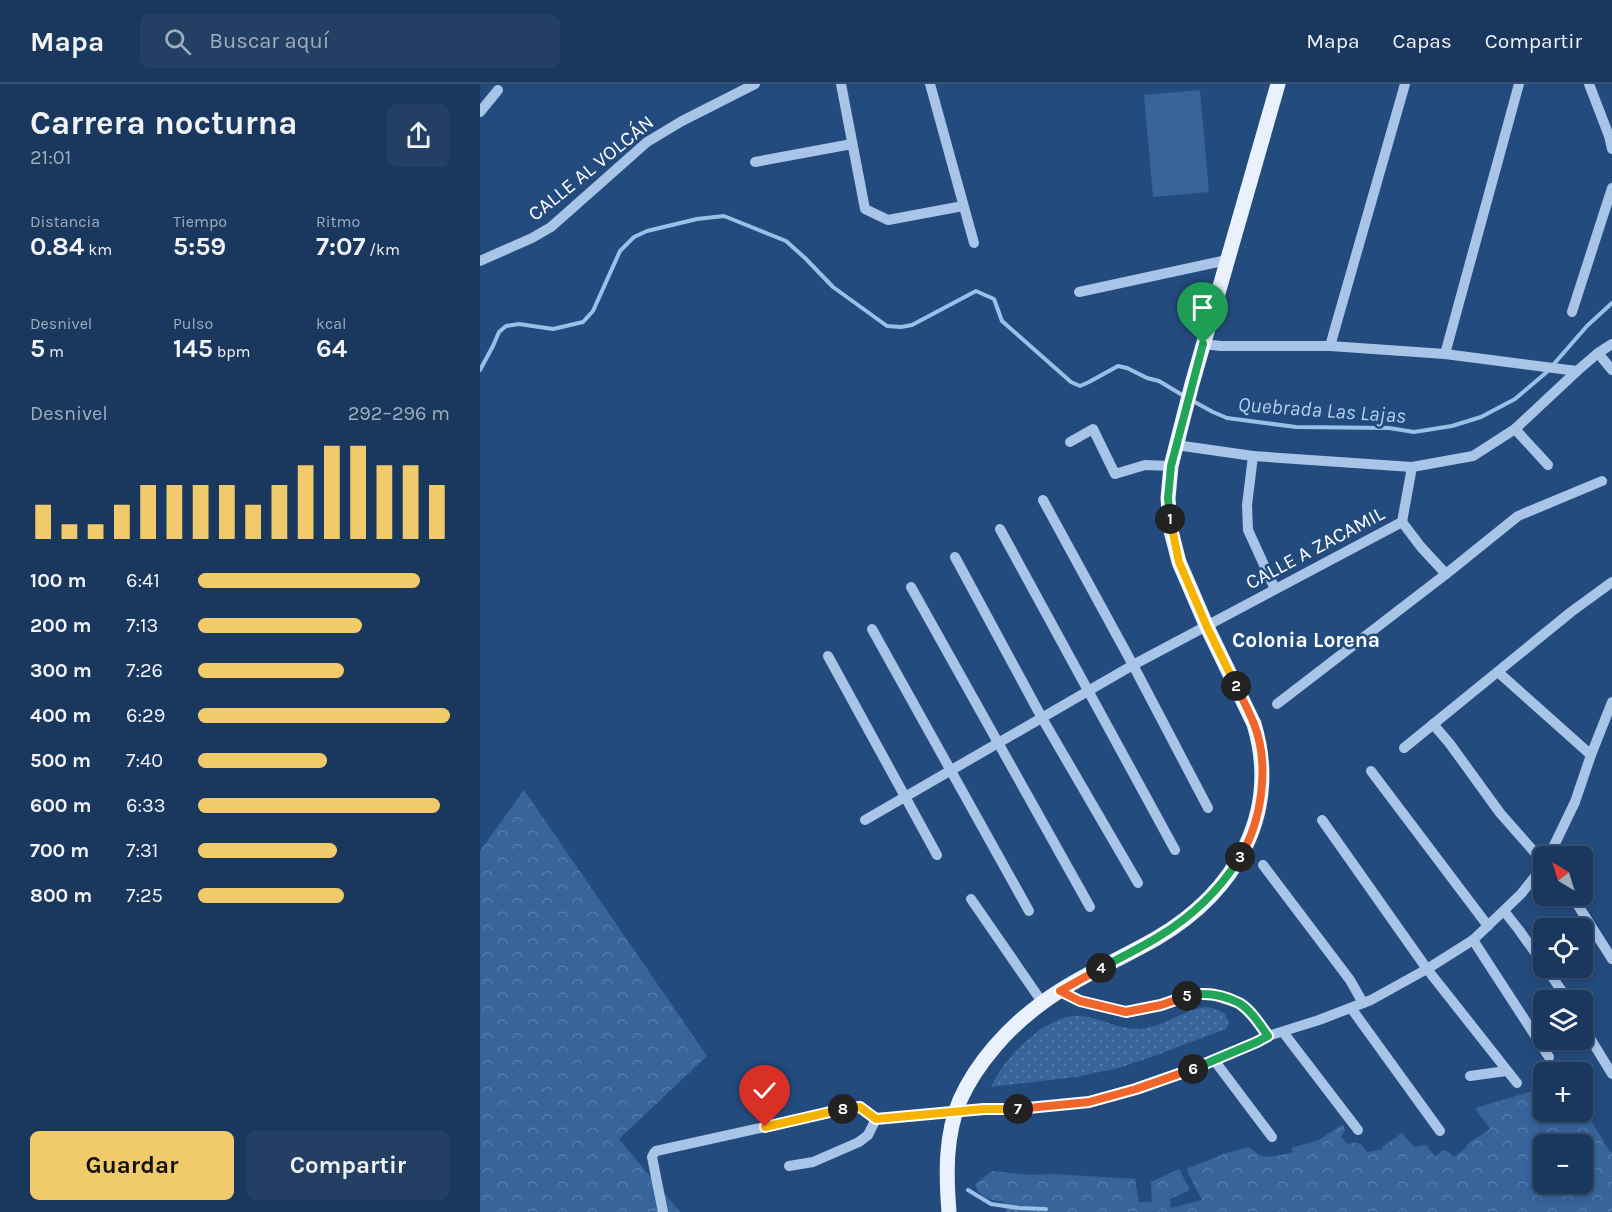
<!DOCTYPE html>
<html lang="es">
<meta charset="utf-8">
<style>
:root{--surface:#1a385e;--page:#233f64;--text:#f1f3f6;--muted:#9facbc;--line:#385273;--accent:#f1ca6b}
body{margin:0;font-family:Karla,sans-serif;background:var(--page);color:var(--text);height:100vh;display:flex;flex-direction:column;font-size:22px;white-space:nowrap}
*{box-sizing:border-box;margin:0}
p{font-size:20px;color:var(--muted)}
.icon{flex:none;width:33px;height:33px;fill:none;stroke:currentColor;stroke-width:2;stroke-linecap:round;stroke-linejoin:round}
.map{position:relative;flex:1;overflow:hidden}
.panel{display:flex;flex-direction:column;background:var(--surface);width:480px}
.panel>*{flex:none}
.needle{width:39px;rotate:322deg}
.buttons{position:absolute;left:1053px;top:762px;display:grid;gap:12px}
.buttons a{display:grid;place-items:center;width:60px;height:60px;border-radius:9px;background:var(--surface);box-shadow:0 3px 9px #0003,0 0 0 2px var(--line);font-size:30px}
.pin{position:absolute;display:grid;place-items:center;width:51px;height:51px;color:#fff;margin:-62px -26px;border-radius:50% 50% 50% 0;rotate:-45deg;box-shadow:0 0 6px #0007}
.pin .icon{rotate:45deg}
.km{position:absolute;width:30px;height:30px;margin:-15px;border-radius:50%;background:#222;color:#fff;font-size:16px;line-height:30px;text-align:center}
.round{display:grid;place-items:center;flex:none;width:63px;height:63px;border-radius:9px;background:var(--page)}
.summary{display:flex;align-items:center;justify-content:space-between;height:102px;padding:0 30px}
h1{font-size:33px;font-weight:700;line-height:45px}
.stats{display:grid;grid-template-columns:repeat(3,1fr);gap:9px;height:102px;padding:6px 30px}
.stats div{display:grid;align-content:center}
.stats b{font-size:26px;font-weight:700}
.stats small{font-size:16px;font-weight:400}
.stats p{font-size:16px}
.chart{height:168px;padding:12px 30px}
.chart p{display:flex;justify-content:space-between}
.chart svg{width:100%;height:108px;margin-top:6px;stroke:var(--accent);stroke-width:6}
.action{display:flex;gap:12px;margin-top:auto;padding:12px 30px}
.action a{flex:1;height:69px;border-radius:9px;background:var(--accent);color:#111;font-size:24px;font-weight:700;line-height:69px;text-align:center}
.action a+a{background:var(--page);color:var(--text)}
ul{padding:0 30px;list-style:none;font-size:20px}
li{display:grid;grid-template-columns:96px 72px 1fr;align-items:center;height:45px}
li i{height:15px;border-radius:8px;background:var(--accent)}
header{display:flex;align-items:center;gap:36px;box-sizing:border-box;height:84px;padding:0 30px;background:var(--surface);border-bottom:2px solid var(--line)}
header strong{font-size:28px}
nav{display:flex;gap:33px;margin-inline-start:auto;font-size:21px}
.search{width:420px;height:54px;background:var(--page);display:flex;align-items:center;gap:15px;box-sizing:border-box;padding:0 21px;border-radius:9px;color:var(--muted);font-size:22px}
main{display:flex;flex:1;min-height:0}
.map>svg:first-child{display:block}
</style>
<header>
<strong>Mapa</strong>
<div class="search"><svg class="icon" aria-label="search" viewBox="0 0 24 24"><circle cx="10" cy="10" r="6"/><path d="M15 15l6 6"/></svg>Buscar aquí</div>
<nav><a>Mapa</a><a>Capas</a><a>Compartir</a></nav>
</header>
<main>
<section class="panel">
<div class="summary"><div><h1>Carrera nocturna</h1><p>21:01</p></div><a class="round"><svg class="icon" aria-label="share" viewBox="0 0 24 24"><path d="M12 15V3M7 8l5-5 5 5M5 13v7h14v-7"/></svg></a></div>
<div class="stats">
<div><p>Distancia</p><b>0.84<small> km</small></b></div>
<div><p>Tiempo</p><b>5:59</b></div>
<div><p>Ritmo</p><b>7:07<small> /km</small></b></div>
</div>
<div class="stats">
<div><p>Desnivel</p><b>5<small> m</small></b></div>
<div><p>Pulso</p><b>145<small> bpm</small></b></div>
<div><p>kcal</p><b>64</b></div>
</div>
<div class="chart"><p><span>Desnivel</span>292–296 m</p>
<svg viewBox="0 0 160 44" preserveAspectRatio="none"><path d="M5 44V30M15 44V38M25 44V38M35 44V30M45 44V22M55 44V22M65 44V22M75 44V22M85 44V30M95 44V22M105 44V14M115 44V6M125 44V6M135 44V14M145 44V14M155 44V22"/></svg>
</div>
<ul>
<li><b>100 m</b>6:41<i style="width:88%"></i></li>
<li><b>200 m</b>7:13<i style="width:65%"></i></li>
<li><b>300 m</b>7:26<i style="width:58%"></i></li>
<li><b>400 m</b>6:29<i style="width:100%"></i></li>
<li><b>500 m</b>7:40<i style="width:51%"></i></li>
<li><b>600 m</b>6:33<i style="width:96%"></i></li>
<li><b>700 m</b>7:31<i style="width:55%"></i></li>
<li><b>800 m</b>7:25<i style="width:58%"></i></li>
</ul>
<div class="action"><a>Guardar</a><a>Compartir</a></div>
</section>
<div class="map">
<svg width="1132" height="1128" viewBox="0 0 1132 1128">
<defs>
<pattern id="grass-dots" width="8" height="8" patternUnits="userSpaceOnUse" patternTransform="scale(1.5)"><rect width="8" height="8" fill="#36649b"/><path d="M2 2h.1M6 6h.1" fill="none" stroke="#547baa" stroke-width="1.8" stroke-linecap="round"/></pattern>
<pattern id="forest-crowns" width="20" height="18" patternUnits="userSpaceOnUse" patternTransform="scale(1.5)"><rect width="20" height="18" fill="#36649b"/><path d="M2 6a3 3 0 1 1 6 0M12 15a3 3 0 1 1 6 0" fill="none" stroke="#547baa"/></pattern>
</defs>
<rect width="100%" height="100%" fill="#234b7e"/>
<path fill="url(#grass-dots)" d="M726,923L732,924L744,929L749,938L746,945L674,972L639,984L596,993L511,1003C523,974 567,929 601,932C621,934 640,946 660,945C683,943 705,925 726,923Z"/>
<g fill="url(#forest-crowns)" fill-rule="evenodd">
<path d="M44,706L227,972L139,1055L200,1128H0V767Z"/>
<path d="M1063,1004L1064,1028H1088L1095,1040L1109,1033L1130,1068H1132V1128H526L523,1118C510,1116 499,1114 495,1100L512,1087L551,1091L574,1090L655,1095L659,1118H672L671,1098L699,1085L710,1106L690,1115L691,1124L722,1116L706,1085L746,1069L769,1063C784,1078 794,1072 813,1068L811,1064L839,1056L863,1040L865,1047L861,1052L867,1060C879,1057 880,1058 887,1068L903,1065L902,1063L922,1049L934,1063L946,1061L955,1073L963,1066L969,1068L974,1073L987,1063L986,1061L1010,1045L995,1024ZM1064,1060H1102V1100H1064Z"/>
</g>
<path fill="#36649b" d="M720,6L729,108L673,113L664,11Z"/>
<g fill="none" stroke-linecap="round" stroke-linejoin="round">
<g stroke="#9cbfe7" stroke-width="4">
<path d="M1073,281L1107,242L1132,219"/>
<path d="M0,286L13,262L19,248L26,242L39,240L73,245L103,238L113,227L140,167L154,153L167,147L217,135L244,132L306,157L325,174L353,203L407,242L421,243L432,241L496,207L514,215L522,237L591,298L600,302L609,298L638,282L647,284L667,294L679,297L704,312"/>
<path d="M711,316L733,328L747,334L816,343L909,344L934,348L972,342L1001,333L1035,315L1068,287"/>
<path d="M488,1106L511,1120L539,1124L566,1125"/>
</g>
<g stroke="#a8c4e6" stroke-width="10">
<path d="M361,0L385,125L408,136L483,122"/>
<path d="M450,0L494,159"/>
<path d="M1109,0L1129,52L1132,65"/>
<path d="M0,28L18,6"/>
<path d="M275,78L372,60"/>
<path d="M0,177L52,154L71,143L167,58L202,37L275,0"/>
<path d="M599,208L747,176"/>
<path d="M1092,228L1132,104"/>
<path d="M723,260L741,262H850L965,270L1097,287"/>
<path d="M850,262L925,0"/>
<path d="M1118,269L1132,286"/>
<path d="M965,270L1039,0"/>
<path d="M1035,345L1068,381"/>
<path d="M590,358L613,345L635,390L665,381L691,382"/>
<path d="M696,361L773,372L932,383L993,372L1035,345L1097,287L1118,269L1132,260"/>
<path d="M773,372L767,421L768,446L795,505"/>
<path d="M563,416L653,581L728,724"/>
<path d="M922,438L941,463L966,490"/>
<path d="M520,445L695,766"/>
<path d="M475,473L562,634L658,799"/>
<path d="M431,503L610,823"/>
<path d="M392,545L549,827"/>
<path d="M348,572L457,771"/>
<path d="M1018,588L1111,671"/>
<path d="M797,620L966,490L1038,432L1122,397"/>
<path d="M953,640L970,660L1020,729L1064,779"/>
<path d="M924,664L1091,528L1132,498"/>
<path d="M891,687L1008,842"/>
<path d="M385,736L653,581L922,438L932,383"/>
<path d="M842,736L947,885L1037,999"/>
<path d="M1069,772L1095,718L1111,671L1132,618"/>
<path d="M783,781L870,896L883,919"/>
<path d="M1092,812L1132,875"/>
<path d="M491,815L562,918"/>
<path d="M1024,827L1039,846L1064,881"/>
<path d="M993,856L1069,973"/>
<path d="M1066,884L1088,916"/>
<path d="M580,907L600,917L646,928L681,921L716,910H729L760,920L776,935L788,952"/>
<path d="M871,924L960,1047"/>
<path d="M1102,941L1132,990"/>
<path d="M803,948L878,1046"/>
<path d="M734,976L792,1053"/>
<path d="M990,992L1026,987"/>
<path d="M504,1025H538L579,1021L609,1018L637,1011L711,985L777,958L788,952L839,936L891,916L947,885L993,856L1041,810L1064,781"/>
<path d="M396,1035L450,1030"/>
<path d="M309,1082L333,1078L379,1058L388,1051L396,1035"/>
<path d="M183,1128L172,1073L174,1069L176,1067L375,1023H380L396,1035"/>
</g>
<path stroke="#e9f1fd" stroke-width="15" d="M469,1128C466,1091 465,1051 480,1016C497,978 529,943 562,919C597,893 639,876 677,854C755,808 801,730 774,640L727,543L699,478L690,443L688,414L691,382L712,300L798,0"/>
<path stroke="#a8c4e6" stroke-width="10" d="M450,1030L504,1025"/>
</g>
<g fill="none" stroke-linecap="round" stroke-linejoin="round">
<g stroke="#fff" stroke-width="12">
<path id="split-1" d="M690,435L688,414L691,382L723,260"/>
</g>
<g stroke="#fff" stroke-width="12">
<path id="split-2" d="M690,435L699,478L727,543L756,602"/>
</g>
<g stroke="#fff" stroke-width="12">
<path id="split-3" d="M756,602C762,614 769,627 774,640C790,680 782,737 760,773"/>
</g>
<g stroke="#fff" stroke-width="12">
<path id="split-4" d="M621,884C640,874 660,864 678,853C711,833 740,806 760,773"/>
</g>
<g stroke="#fff" stroke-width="12">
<path id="split-5" d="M621,884L580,907L600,917L646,928L681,921L707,912"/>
</g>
<g stroke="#fff" stroke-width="12">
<path id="split-6" d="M707,912C724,908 743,911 759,919C771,926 780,941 788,952L777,958L713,985"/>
</g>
<g stroke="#fff" stroke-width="12">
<path id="split-7" d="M538,1025L609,1018L656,1005L713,985"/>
</g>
<g stroke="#fff" stroke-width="12">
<path id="split-8" d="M363,1025L380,1023L396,1035L504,1025H538"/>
</g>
<g stroke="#fff" stroke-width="12">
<path id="split-9" d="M285,1043L363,1025"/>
</g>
<use href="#split-1" stroke="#22a559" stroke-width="8"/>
<use href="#split-2" stroke="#f5b400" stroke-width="8"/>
<use href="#split-3" stroke="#f0652b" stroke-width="8"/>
<use href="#split-4" stroke="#22a559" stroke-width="8"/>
<use href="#split-5" stroke="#f0652b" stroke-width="8"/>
<use href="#split-6" stroke="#22a559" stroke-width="8"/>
<use href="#split-7" stroke="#f0652b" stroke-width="8"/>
<use href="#split-8" stroke="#f5b400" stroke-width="8"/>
<use href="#split-9" stroke="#f5b400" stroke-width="8"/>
</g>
<g text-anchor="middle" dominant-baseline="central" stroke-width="5" stroke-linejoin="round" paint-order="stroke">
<g font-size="20" fill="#fff" stroke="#234b7e">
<text transform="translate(111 84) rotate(-39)">CALLE AL VOLCÁN</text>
<text transform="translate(835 464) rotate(-28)">CALLE A ZACAMIL</text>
</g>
<g font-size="21" font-style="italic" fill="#b3ceee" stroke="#234b7e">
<text transform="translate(842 326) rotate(4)">Quebrada Las Lajas</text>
</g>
<g font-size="21" font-weight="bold" fill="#fff" stroke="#234b7e">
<text x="826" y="556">Colonia Lorena</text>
</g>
</g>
</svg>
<div class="buttons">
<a><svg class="needle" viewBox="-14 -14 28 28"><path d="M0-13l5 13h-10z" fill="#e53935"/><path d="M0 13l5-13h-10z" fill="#9facbc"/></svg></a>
<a><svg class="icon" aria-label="locate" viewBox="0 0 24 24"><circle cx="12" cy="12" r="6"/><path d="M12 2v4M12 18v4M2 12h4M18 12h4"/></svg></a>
<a><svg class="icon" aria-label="layers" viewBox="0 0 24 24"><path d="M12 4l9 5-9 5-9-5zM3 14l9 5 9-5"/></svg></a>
<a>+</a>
<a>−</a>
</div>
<div class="pin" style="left:723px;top:260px;background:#1e9e55"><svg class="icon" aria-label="arrive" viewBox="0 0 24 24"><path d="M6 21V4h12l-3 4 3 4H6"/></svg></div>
<div class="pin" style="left:285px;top:1043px;background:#d93025"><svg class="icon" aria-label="check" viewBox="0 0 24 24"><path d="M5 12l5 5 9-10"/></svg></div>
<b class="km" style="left:690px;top:435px">1</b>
<b class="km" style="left:756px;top:602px">2</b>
<b class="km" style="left:760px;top:773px">3</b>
<b class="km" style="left:621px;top:884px">4</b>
<b class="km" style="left:707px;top:912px">5</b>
<b class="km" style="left:713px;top:985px">6</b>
<b class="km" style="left:538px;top:1025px">7</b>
<b class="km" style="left:363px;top:1025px">8</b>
</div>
</main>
